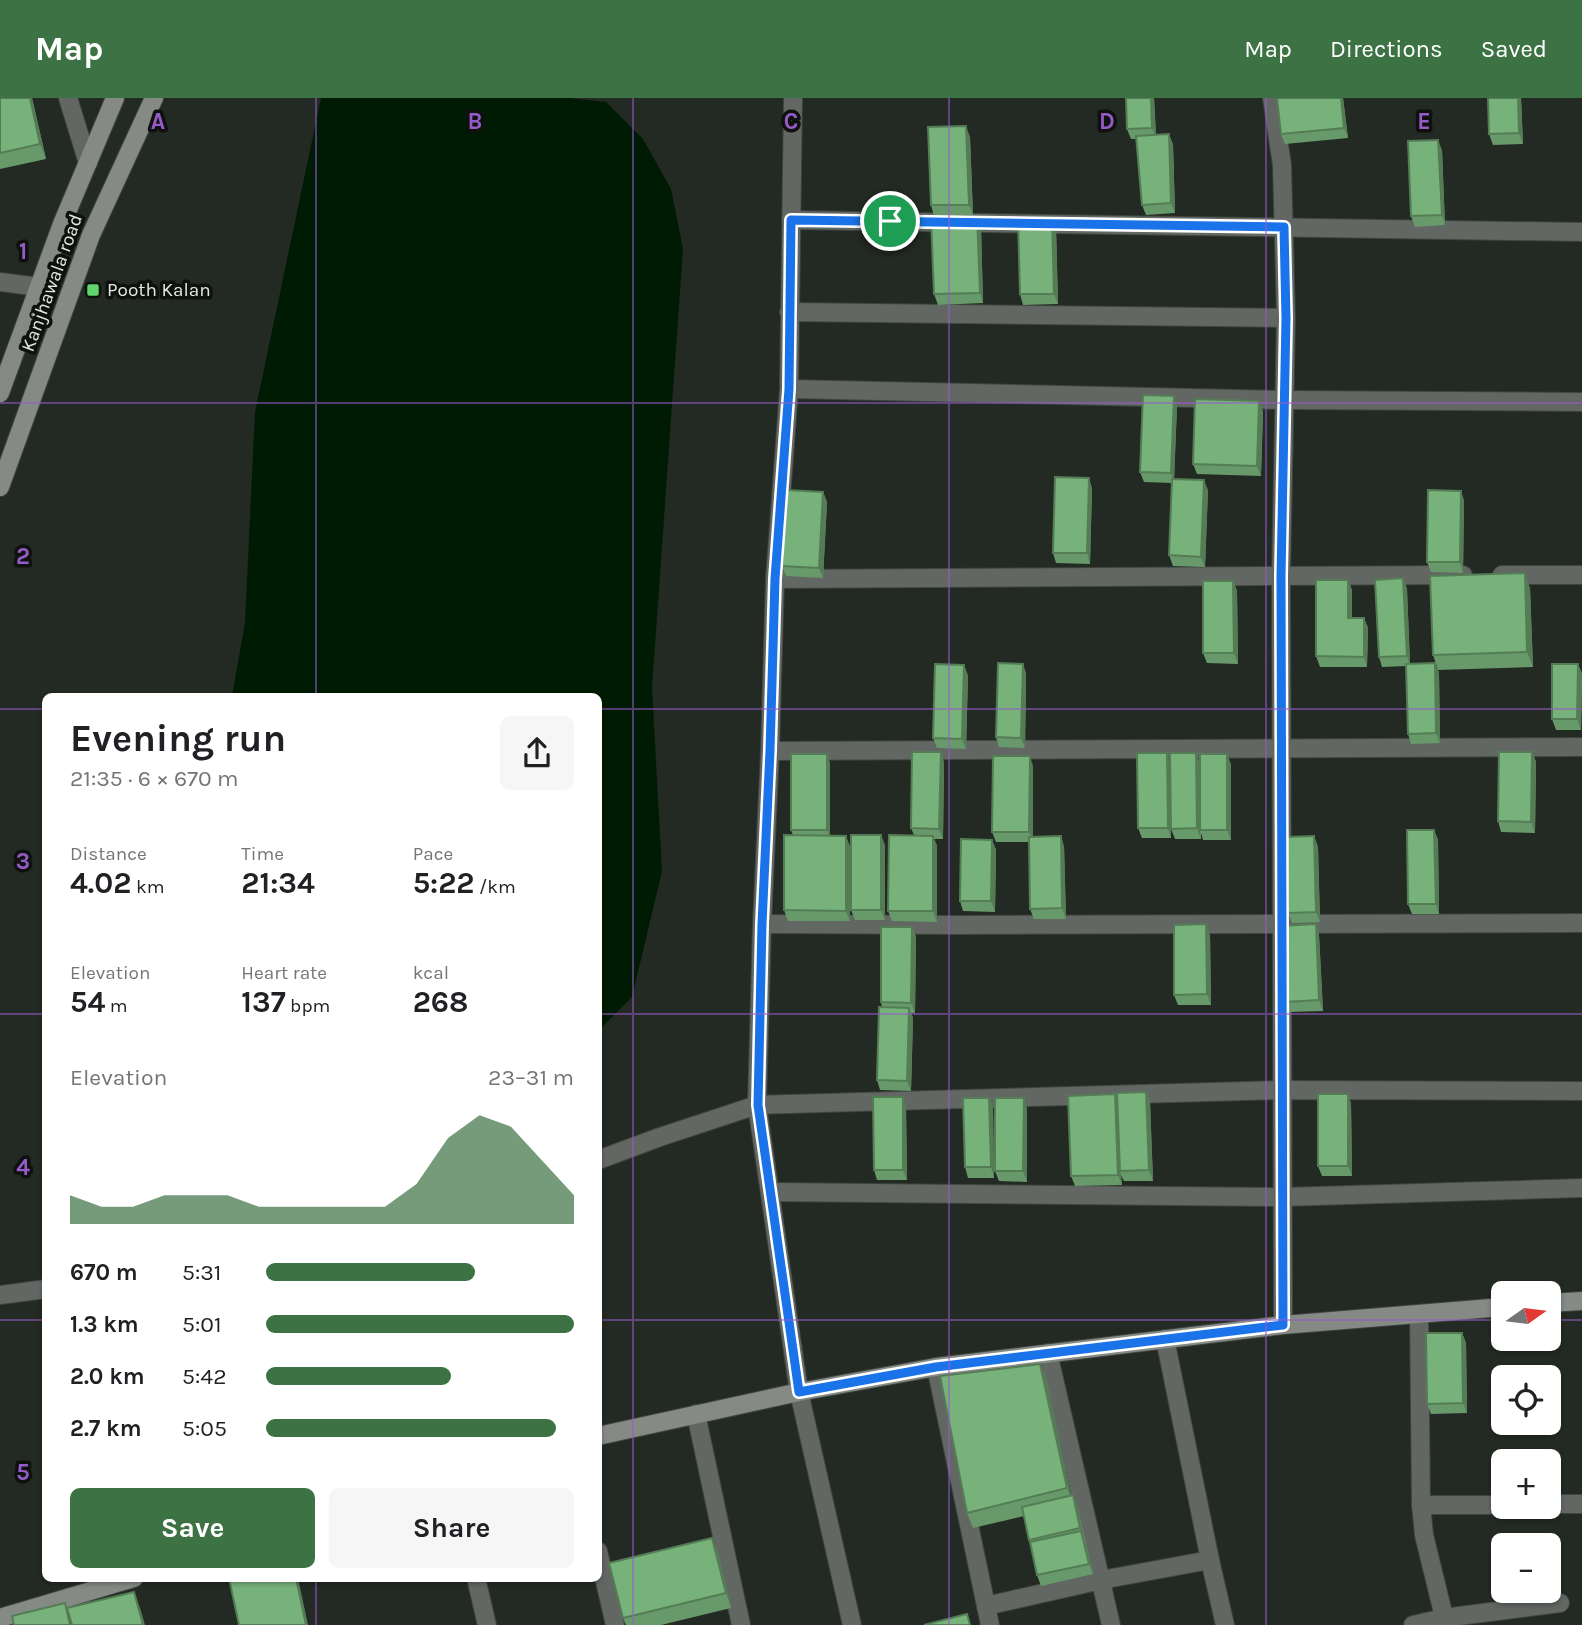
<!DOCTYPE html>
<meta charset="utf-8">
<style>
:root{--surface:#fff;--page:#f6f6f6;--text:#202124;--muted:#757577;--accent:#3c7244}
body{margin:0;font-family:Karla,sans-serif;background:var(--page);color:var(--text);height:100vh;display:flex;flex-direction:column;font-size:26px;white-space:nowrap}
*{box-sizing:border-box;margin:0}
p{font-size:23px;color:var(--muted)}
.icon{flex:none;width:38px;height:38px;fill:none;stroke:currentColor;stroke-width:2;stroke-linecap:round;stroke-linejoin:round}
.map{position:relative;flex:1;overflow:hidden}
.sheet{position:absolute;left:42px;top:595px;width:560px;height:889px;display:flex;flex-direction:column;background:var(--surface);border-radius:10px;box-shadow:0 2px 5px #0004}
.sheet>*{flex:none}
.needle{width:46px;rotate:76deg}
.fabs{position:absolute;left:1491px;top:1183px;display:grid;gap:14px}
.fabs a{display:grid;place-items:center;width:70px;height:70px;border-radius:10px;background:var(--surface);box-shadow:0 2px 5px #0004;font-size:35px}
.pin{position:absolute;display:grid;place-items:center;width:60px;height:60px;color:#fff;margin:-30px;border:4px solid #fff;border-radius:50%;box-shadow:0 2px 7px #0007}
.round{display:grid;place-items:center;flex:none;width:74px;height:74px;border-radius:10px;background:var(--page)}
.head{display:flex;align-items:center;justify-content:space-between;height:119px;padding:0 28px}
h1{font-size:38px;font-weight:700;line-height:52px}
.figures{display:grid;grid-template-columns:repeat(3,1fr);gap:10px;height:119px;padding:7px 28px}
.figures div{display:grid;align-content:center}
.figures b{font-size:30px;font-weight:700}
.figures small{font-size:19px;font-weight:400}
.figures p{font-size:19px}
.chart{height:196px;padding:14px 28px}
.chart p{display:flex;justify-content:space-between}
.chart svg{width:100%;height:126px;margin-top:7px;fill:var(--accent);opacity:.7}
.action{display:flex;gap:14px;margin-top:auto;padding:14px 28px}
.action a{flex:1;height:80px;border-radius:10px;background:var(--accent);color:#fff;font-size:28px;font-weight:700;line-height:80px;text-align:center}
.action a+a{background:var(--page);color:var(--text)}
ul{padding:0 28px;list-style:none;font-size:23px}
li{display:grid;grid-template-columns:112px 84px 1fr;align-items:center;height:52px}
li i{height:18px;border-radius:9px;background:var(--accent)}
header{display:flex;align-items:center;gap:42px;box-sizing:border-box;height:98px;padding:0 35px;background:var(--accent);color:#fff}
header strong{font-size:33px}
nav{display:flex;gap:38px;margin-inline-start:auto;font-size:24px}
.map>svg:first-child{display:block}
</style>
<header>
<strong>Map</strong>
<nav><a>Map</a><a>Directions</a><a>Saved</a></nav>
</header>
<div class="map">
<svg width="1582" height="1527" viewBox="0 0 1582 1527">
<rect width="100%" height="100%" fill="#232923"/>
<path fill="#001b03" d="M321,0H569L606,4L643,41L671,91L683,151L652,590L662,773L632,899L599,932L598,598H232L245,525L255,314Z"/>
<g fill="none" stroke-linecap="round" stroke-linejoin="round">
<g stroke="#3e443e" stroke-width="20">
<g id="street">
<path d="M68,0L88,65"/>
<path d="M793,0L789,291L775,481L770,653L762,826L757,1007L799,1294L852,1527"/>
<path d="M1272,0L1282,67L1286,220L1281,478L1283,1227"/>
<path d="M791,122L1582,134"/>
<path d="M0,184L39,189"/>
<path d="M789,214L1286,220"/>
<path d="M789,291L1285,302L1582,304"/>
<path d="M1502,477H1582"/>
<path d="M775,481L1463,477"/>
<path d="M770,653L1582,649"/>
<path d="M762,826L959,827L1582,825"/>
<path d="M598,1062L660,1039L757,1007L1281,992L1582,993"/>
<path d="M770,1094L1282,1099L1582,1090"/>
<path d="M0,1197L46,1191"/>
<path d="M1419,1216L1421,1407L1424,1437L1446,1527"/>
<path d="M1165,1241L1210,1462L1225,1527"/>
<path d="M1048,1255L1111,1527"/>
<path d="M936,1269L990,1527"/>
<path d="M696,1316L741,1527"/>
<path d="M1549,1406H1582"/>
<path d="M1421,1407H1503"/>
<path d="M598,1453L615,1527"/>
<path d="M476,1480L487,1527"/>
<path d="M986,1508L1101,1482L1210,1462"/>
<path d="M1413,1527L1444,1520L1560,1505"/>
</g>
</g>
<g stroke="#3e443e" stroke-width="20">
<g id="secondary">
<path d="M0,295L62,126L115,0"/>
<path d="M0,389L91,137L154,0"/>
<path d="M1549,1205L1582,1203"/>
<path d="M598,1338L799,1294L936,1269L1283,1227L1503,1209"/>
<path d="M0,1520L134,1480"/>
</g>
</g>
<use href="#street" stroke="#636763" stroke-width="18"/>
<use href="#secondary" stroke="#858a85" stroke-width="18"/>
</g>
<g fill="#67996a">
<path d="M0,0H32L46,61L0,71Z"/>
<path d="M1126,0H1154L1156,37L1173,46L1175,115L1146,117L1142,107L1137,41H1131L1127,31Z"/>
<path d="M1343,0L1348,40L1285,46L1281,36Z"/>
<path d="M1521,0L1523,46L1493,47L1489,36Z"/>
<path d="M970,39L973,117L934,118L931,107Z"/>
<path d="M1442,52L1445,127L1415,129L1411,118Z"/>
<path d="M1052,120L1056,130L1058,206L1023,207L1020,196Z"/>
<path d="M981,129L983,205L938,207L934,196Z"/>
<path d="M1177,308L1174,381L1208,392L1205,469L1173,468L1169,457L1172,385L1144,384L1140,374Z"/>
<path d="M1263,313L1261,378L1197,376L1193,366Z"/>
<path d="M1092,390L1090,466L1056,465L1053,455Z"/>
<path d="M1461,393L1464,403L1463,475L1431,474L1427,464Z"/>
<path d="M823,394L827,404L823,480L786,478L782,468Z"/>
<path d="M1403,480L1407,491L1410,565H1435L1439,575L1440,645L1411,646L1408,636L1406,568L1382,569L1379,559Z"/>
<path d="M1348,482L1352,492V520H1364L1368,530L1367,569H1320L1316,558Z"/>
<path d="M1233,483L1237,493L1238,566L1207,565L1203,555Z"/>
<path d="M1530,490L1533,569L1438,572L1433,557Z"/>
<path d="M1023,566L1026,576L1025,650L999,649L996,639Z"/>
<path d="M1578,566L1582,576L1581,632H1556L1552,621Z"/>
<path d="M964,567L968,578L966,651L937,650L933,640Z"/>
<path d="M941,654L944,665L943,741H934L937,748V824L892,823L888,813L914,737L911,730Z"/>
<path d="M1532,654L1536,664L1535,735L1501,734L1498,723Z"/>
<path d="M827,656L830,666V738L850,748V823H788L784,812L793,737L791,732Z"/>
<path d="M1170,664L1231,666V742H1203L1201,735V741H1175L1171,731V740H1142L1138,730Z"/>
<path d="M1033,668V739L1064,748L1066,821H1034L1030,811L1029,744H996L992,734Z"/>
<path d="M1434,732L1438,742L1439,816H1412L1408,806Z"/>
<path d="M1314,738L1318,749L1320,824L1292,825L1288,815Z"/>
<path d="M992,742L996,752L995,814L963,813L960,803Z"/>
<path d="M885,747V822H855L851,812Z"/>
<path d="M1316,826L1319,837L1323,913L1287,914L1284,904Z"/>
<path d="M912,829L916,839L915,915H911L913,920L911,993L880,992L877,982L882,909L881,904Z"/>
<path d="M1210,837L1211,907H1178L1174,897Z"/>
<path d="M1146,994L1150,1004L1153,1083H1124L1121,1077L1122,1087L1075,1088L1071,1078L1115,996L1117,1002Z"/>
<path d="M1348,996L1351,1006L1352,1078H1322L1318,1068Z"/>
<path d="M989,1000L993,1010L994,1080H968L965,1069Z"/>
<path d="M906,1009L907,1082H877L874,1072Z"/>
<path d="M1027,1010V1084L999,1083L995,1073Z"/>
<path d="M1462,1235L1466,1245L1467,1315L1431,1316L1427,1306Z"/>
<path d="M1040,1266L1046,1281L1071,1398L1077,1407L1093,1476L1041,1488L1037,1477L1024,1418L973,1430L967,1415Z"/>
<path d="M712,1440L718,1455L731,1510L661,1527H626L623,1520Z"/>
</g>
<g fill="#547d56">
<path d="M30,0H32L46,61L40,46Z"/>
<path d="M1151,0H1154L1156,40L1152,30Z"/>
<path d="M1341,0H1343L1348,40L1344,30Z"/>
<path d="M1518,0H1521L1523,46L1519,35Z"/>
<path d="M966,28L970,39L973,117L969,107Z"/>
<path d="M1169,36L1173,46L1175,115L1171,105Z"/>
<path d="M1438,42L1442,52L1445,127L1442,117Z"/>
<path d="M977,118L981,129L983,205L980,195Z"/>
<path d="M1052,120L1056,130L1058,206L1054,196Z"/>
<path d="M1174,298L1177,308L1174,385L1171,375Z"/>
<path d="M1259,303L1263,313L1261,378L1257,368Z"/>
<path d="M1089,380L1092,390L1090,466L1087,455Z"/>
<path d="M1204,382L1208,392L1205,469L1201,459Z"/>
<path d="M1461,393L1464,403L1463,475L1460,464Z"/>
<path d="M823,394L827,404L823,480L819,470Z"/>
<path d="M1525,475L1530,490L1533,569L1527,554Z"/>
<path d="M1403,480L1407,491L1410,568L1407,558Z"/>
<path d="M1348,482L1352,492V530L1348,520Z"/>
<path d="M1233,483L1237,493L1238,566L1234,555Z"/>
<path d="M1364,520L1368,530L1367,569L1364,559Z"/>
<path d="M1435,565L1439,575L1440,645L1436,635Z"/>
<path d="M1023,566L1026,576L1025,650L1021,640Z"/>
<path d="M1578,566L1582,576L1581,632L1577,621Z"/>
<path d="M964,567L968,578L966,651L962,641Z"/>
<path d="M941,654L944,665L943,741L939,731Z"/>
<path d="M1532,654L1536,664L1535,735L1531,724Z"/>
<path d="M1167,655L1170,665L1171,740L1168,730Z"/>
<path d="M1196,655L1200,665V732L1201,741L1197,730Z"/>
<path d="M827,656L830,666V742L827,732Z"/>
<path d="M1227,656L1231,666V742L1227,732Z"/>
<path d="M1030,658L1033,668V744L1029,734Z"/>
<path d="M1434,732L1438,742L1439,816L1436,806Z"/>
<path d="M881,737L885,747V822L881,812Z"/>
<path d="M846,738L850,748V823L846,813Z"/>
<path d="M933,738L937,748V824L933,813Z"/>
<path d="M1061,738L1064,748L1066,821L1062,810Z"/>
<path d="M1314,738L1318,749L1320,824L1316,814Z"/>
<path d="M992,742L996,752L995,814L991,803Z"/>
<path d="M1206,826L1210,837L1211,907L1207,896Z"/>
<path d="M1316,826L1319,837L1323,913L1319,902Z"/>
<path d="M912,829L916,839L915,915L911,905Z"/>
<path d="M909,910L913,920L911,993L907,983Z"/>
<path d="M1146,994L1150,1004L1153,1083L1149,1072Z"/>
<path d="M1115,996L1119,1007L1120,1073L1121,1077L1122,1087L1118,1077Z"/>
<path d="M1348,996L1351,1006L1352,1078L1348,1068Z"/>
<path d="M903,999L906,1009L907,1082L903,1072Z"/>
<path d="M989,1000L993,1010L994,1080L991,1069Z"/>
<path d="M1024,1000L1027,1010V1084L1023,1073Z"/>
<path d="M1462,1235L1466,1245L1467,1315L1463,1305Z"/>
<path d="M1040,1266L1046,1281L1073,1406L1067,1390Z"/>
<path d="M1073,1397L1077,1407L1084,1440L1080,1430Z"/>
<path d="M1081,1433L1085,1443L1093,1476L1089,1466Z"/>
<path d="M712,1440L718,1455L731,1510L726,1495Z"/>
<path d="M296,1480H298L308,1527H306Z"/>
<path d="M134,1494L141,1513L145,1527H143Z"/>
</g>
<g fill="#78b27b" stroke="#547d56" stroke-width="2">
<path d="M0,0H30L40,46L0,55Z"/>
<path d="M1126,0H1151L1152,30L1127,31Z"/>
<path d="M1277,0H1341L1344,30L1281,36Z"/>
<path d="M1488,0H1518L1519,35L1489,36Z"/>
<path d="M966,28L969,107H931L928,29Z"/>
<path d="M1169,36L1171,105L1142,107L1136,38Z"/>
<path d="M1438,42L1442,117L1411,118L1408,43Z"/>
<path d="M977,118L980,195L934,196L931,120Z"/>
<path d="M1052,120L1054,196H1020L1018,121Z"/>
<path d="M1143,297L1174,298L1171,375L1140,374Z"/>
<path d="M1195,301L1259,303L1257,368L1193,366Z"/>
<path d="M1055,379L1089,380L1087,455H1053Z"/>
<path d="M1172,381L1204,382L1201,459L1169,457Z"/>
<path d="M786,392L823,394L819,470L782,468Z"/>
<path d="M1428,392L1461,393L1460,464H1427Z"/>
<path d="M1525,475L1527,554L1433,557L1430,478Z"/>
<path d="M1403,480L1407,558L1379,559L1375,482Z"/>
<path d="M1316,482H1348V520H1364V559L1316,558Z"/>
<path d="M1203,483H1233L1234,555H1203Z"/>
<path d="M998,565L1023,566L1021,640L996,639Z"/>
<path d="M1435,565L1436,635L1408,636L1406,566Z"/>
<path d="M935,566L964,567L962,641L933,640Z"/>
<path d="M1552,566H1578L1577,621H1552Z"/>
<path d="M912,654H941L939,731L911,730Z"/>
<path d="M1499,654H1532L1531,724L1498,723Z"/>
<path d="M1137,655H1167L1168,730H1138Z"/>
<path d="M1170,655H1196L1197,730L1171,731Z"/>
<rect x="791" y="656" width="36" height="76"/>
<rect x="1200" y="656" width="27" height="76"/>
<path d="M993,658H1030L1029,734H992Z"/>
<path d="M1407,732H1434L1436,806H1408Z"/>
<path d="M784,737L846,738V813L784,812Z"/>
<rect x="851" y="737" width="30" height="75"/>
<path d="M889,737L933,738V813H888Z"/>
<path d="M1061,738L1062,810L1030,811L1029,739Z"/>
<path d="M1314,738L1316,814L1288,815L1287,739Z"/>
<path d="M961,741L992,742L991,803H960Z"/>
<path d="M1206,826L1207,896L1174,897V827Z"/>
<path d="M1316,826L1319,902L1284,904L1281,828Z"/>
<path d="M881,829H912L911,905L881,904Z"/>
<path d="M879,909L909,910L907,983L877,982Z"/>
<path d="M1146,994L1149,1072L1120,1073L1117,995Z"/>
<path d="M1115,996L1118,1077L1071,1078L1068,998Z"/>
<rect x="1318" y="996" width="30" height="72"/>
<path d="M873,999H903V1072H874Z"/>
<path d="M963,1000H989L991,1069H965Z"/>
<path d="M995,1000H1024L1023,1073H995Z"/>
<path d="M1426,1235H1462L1463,1305L1427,1306Z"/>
<path d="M1040,1266L1067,1390L967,1415L940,1278Z"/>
<path d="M1073,1397L1080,1430L1029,1442L1022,1409Z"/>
<path d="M1081,1433L1089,1466L1037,1477L1030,1444Z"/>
<path d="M712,1440L726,1495L623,1520L609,1465Z"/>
<path d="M229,1480H296L306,1527H239Z"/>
<path d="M134,1494L143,1527H72L67,1510Z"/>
<path d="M65,1505L70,1527H14L12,1518Z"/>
<path d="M967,1516L970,1527H924Z"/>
</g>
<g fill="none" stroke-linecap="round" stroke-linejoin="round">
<g stroke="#fff" stroke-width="14">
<path id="route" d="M791,122L1284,129L1286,220L1281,478L1283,1227L936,1269L799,1294L758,1007L762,826L770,653L775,481L789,291Z"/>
</g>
<use href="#route" stroke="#1a73e8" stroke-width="9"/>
</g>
<path fill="none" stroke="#955bc8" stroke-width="2" stroke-opacity="0.55" d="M316,0V598M633,0V1527M949,0V1527M1266,0V1527M0,305H1582M0,611H46M598,611H1582M0,916H46M598,916H1582M0,1222H46M598,1222H1503M1549,1222H1582M316,1480V1527"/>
<rect fill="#5fd56b" stroke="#0e110e" stroke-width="2.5" x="86" y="185" width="14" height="14" rx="3.5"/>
<g text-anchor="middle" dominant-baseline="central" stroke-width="7" stroke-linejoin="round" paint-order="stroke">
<g font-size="19" fill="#e3e7e3" stroke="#0e110e">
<text transform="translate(52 185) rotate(-70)">Kanjhawala road</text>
</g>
<g font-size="19" fill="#e3e7e3" stroke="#0e110e" text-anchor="start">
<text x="107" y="192">Pooth Kalan</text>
</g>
</g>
<g font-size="23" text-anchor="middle" font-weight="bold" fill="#955bc8" stroke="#0e110e" stroke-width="7" stroke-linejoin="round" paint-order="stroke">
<text x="158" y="31">A</text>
<text x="475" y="31">B</text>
<text x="791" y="31">C</text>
<text x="1107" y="31">D</text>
<text x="1424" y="31">E</text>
<text x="23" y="161">1</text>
<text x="23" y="466">2</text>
<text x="23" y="771">3</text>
<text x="23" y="1077">4</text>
<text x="23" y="1382">5</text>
</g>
</svg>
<div class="fabs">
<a><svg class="needle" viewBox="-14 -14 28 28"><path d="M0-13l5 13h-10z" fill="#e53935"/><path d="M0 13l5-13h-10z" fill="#757577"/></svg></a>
<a><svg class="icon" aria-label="locate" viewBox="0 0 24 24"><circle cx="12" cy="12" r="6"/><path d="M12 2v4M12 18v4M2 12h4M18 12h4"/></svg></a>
<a>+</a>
<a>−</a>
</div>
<div class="pin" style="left:890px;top:123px;background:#1e9e55"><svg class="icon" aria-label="arrive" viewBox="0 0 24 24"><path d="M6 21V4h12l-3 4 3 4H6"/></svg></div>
<section class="sheet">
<div class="head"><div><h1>Evening run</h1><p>21:35 · 6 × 670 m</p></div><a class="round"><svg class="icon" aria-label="share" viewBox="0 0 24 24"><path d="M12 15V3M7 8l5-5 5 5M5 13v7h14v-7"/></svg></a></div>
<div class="figures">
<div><p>Distance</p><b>4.02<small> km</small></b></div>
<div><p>Time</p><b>21:34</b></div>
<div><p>Pace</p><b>5:22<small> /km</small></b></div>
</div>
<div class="figures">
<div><p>Elevation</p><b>54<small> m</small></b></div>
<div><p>Heart rate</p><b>137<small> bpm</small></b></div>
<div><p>kcal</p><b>268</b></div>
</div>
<div class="chart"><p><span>Elevation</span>23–31 m</p>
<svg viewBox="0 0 160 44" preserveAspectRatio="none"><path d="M0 44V34L10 38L20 38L30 34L40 34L50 34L60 38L70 38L80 38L90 38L100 38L110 30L120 14L130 6L140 10L150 22L160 34V44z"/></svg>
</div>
<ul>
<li><b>670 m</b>5:31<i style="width:68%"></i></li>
<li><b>1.3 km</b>5:01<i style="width:100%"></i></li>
<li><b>2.0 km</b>5:42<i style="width:60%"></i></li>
<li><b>2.7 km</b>5:05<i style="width:94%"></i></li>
</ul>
<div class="action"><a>Save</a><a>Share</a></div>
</section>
</div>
